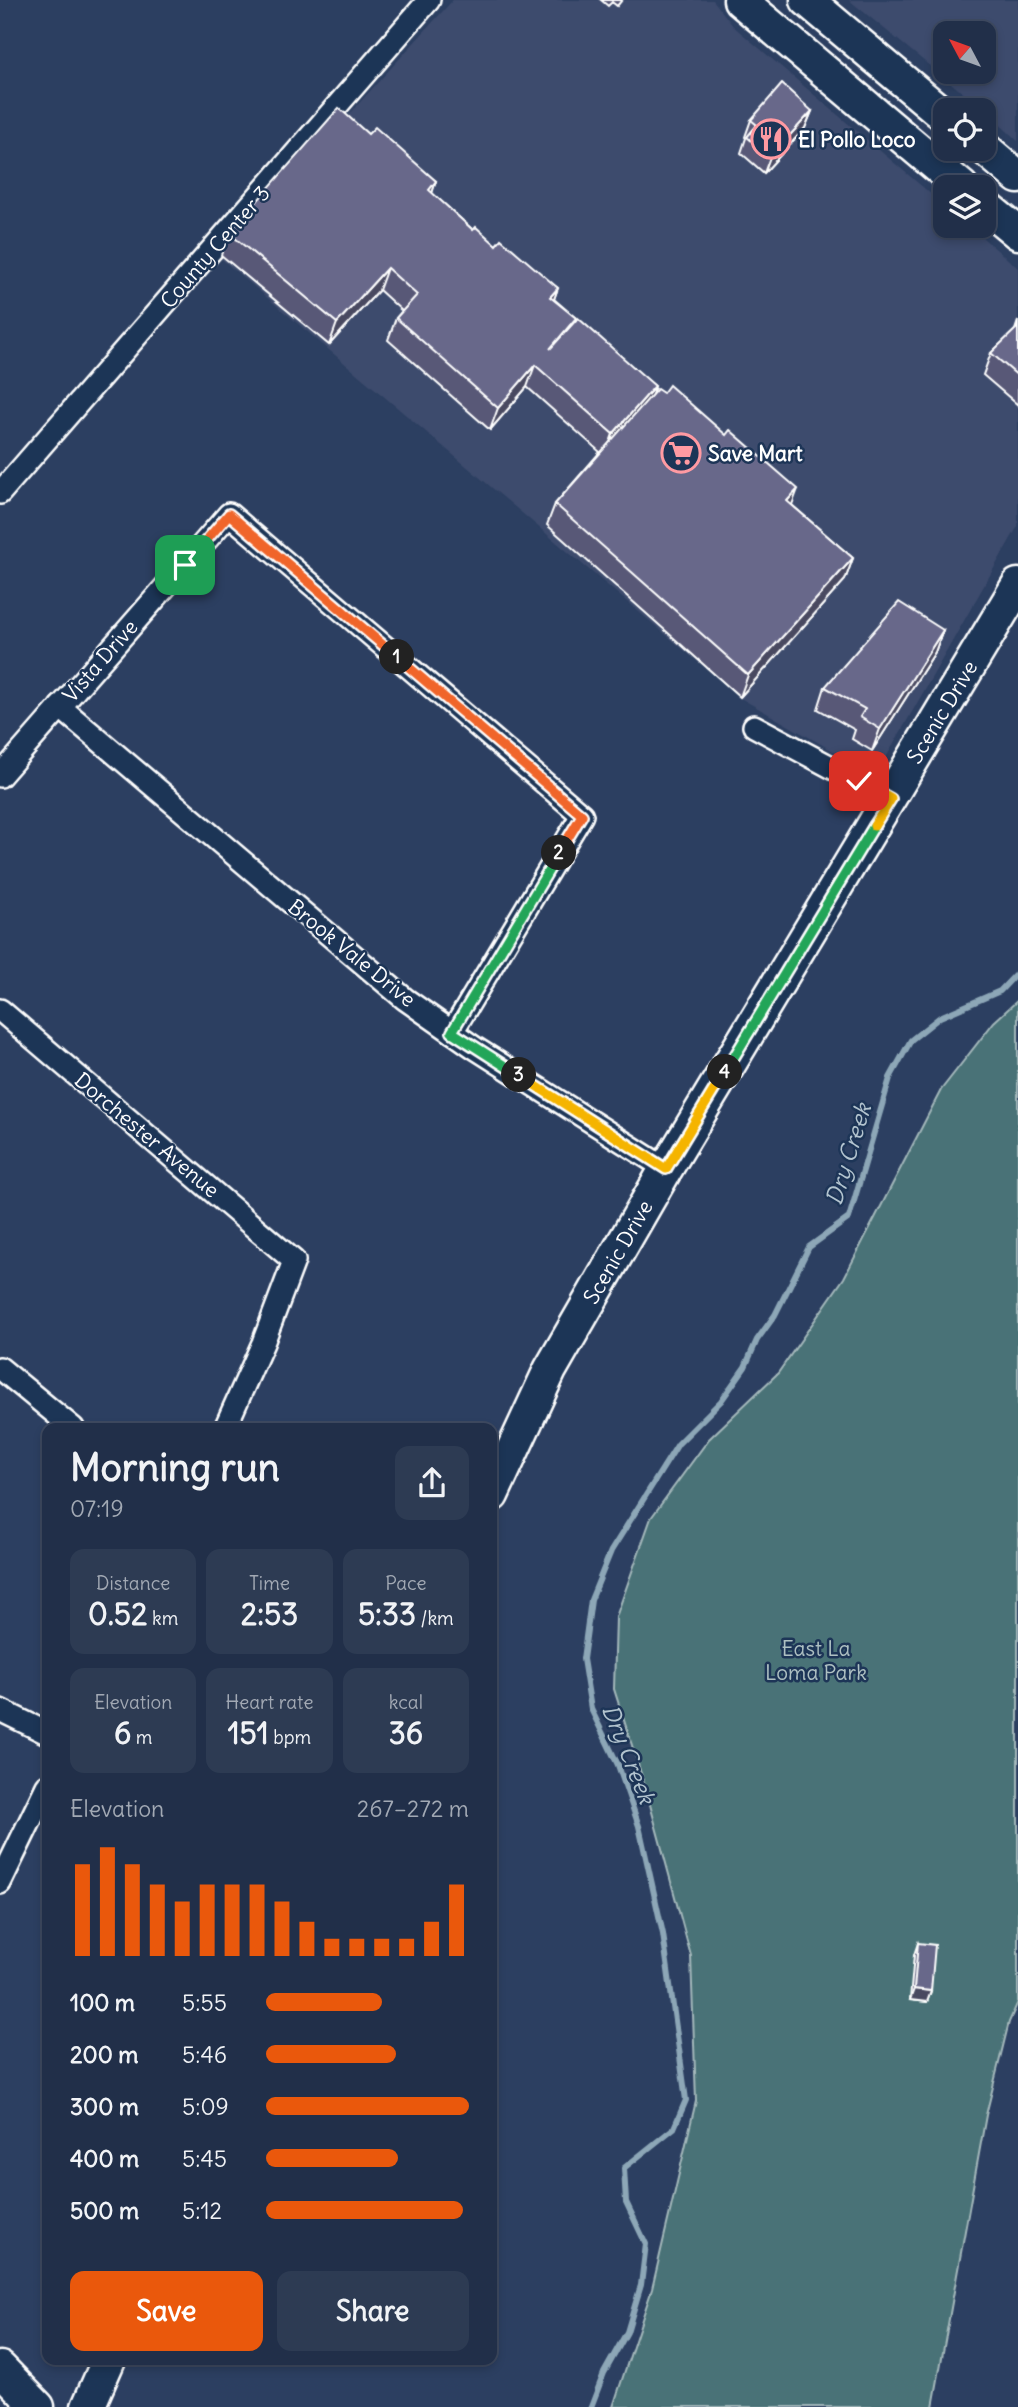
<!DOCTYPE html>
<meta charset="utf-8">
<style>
:root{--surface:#212f49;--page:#2d3b53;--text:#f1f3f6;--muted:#a2a9b4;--line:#3e4a61;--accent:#ea580c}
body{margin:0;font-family:Delius,sans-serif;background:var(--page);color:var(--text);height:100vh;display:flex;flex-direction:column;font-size:26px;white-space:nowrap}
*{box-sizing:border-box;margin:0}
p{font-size:23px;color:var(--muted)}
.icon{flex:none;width:38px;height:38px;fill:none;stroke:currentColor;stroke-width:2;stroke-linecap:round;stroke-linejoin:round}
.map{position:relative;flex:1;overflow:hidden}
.drawer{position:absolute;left:42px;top:1423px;width:455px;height:942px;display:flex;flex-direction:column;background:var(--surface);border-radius:14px;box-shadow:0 4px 10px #0003,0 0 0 2px var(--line)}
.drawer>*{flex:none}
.needle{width:46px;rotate:311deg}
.tools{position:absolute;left:933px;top:21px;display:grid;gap:14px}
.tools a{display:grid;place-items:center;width:63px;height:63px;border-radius:14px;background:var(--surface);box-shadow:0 4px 10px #0003,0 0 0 2px var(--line);font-size:35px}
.pin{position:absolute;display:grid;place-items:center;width:60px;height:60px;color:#fff;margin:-30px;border-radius:14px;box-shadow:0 4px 10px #0006}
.km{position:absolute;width:35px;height:35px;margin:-18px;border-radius:50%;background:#222;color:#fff;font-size:19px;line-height:35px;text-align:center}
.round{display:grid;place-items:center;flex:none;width:74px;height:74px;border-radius:14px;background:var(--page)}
.head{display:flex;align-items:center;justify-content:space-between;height:119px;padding:0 28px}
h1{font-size:38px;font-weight:700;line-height:52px}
.metrics{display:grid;grid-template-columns:repeat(3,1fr);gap:10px;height:119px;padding:7px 28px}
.metrics div{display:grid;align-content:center;border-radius:14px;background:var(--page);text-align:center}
.metrics b{font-size:30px;font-weight:700}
.metrics small{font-size:19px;font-weight:400}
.metrics p{font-size:19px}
.chart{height:196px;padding:14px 28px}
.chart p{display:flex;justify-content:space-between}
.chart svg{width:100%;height:126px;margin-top:7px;stroke:var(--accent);stroke-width:6}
.button{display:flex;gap:14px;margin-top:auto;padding:14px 28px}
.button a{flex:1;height:80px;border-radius:14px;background:var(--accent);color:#fff;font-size:28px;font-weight:700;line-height:80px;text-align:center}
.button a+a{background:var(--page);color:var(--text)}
ul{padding:0 28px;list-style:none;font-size:23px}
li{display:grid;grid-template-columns:112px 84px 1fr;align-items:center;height:52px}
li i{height:18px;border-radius:9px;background:var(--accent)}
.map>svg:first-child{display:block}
</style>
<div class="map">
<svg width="1018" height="2407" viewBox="0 0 1018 2407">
<rect width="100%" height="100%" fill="#2c3f61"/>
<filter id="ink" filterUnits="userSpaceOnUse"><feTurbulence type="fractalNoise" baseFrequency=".0143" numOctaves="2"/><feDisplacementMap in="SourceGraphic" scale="14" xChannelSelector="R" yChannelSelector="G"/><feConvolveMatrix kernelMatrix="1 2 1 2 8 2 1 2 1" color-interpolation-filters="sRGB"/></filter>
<g filter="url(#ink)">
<g fill="#3e4b6d" fill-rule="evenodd">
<path d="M453,0H713L733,26L945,206V226H969L1018,268V526L884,761L871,767L856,764L742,699L219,257Z"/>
<path d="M849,0H1018V141L984,110ZM945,33H984V72H945Z"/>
</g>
<path fill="#4a7277" stroke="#a4b8bb" stroke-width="2" d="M1018,1000V2002L1009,2022L986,2115L933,2407H613L652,2289L696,2101L691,1956L645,1786L614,1689L616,1617L651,1518L709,1439L778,1373L844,1278L941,1090L994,1022Z"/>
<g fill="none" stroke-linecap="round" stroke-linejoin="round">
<path stroke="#8da7b7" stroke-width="6" d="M591,2407L604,2373L627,2332L641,2285L646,2244L626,2202L624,2168L674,2128L686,2100L663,1934L639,1826L618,1765L591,1709L583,1659L591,1600L611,1551L678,1444L721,1401L745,1367L757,1340L775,1315L809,1247L849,1218L890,1078L911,1040L940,1017L1000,991L1018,972"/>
<g stroke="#fff" stroke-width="26">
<g id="street">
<path d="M0,493L429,0"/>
<path d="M60,707L405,999L475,1048L666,1169"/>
<path d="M754,726L891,799"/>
<path d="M0,776L229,514L582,815L452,1032"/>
<path d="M0,1010L294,1261L263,1343L225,1428"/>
<path d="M0,1368L73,1428"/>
<path d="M0,1710L47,1733"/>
<path d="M0,1883L47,1786"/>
</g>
</g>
<g stroke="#fff" stroke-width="37">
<g id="secondary">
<path d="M740,0L962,187"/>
<path d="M807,0L945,116"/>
<path d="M984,148L1018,177"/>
<path d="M984,205L1018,233"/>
<path d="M492,1495L550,1370L666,1169L1018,585"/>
<path d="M0,2368L38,2407"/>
<path d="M88,2407L109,2359"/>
</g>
</g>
<use href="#street" stroke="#1d3557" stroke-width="21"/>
<use href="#secondary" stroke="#1d3557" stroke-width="32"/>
</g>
<g fill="#595977" stroke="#fff" stroke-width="2">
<path d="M601,0H622L617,6L612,2L608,6Z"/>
<path d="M812,111L805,128L764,173L741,153L746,138L745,137L751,120Z"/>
<path d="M368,134L436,181L432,193L473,230L558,288L554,299L576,318L575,322L655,386L652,394L792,505L853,558L845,580L740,697L547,525L555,504L600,452L527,387L490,430L388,340L396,318L402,311L379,290L329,345L221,255L229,233Z"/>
<path d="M1018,321V405L983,375L991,353L1015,330Z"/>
<path d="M943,630L935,652L872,751L852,739L855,730L818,709L825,687Z"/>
<path d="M918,1943L931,1991L927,2002L910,2000L914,1955Z"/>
</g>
<g fill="#484861" stroke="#fff" stroke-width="2">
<path d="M812,111L805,128L764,173L770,157Z"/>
<path d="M436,181L429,202V190Z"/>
<path d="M387,268L379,290L329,345L337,323Z"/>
<path d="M558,288L550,310V297Z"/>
<path d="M535,365L527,387L490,430L498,408Z"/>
<path d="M655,386L647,408L605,456L613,434Z"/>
<path d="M798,489L790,510L787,501Z"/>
<path d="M853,558L845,580L740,697L748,675Z"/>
<path d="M943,630L935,652L872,751L880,729Z"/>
<path d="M914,1989L931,1991L927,2002L910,2000Z"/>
</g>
<g fill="#67678a" stroke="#fff" stroke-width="2">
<path d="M782,84L812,111L770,157L747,137L757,125L751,120Z"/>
<path d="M339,108L368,134L375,127L436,181L429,190L473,230L476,227L496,245L501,239L558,288L550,297L576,318L550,349L578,318L655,386L613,434L535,365L498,408L396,318L417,295L387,268L337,323L229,233Z"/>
<path d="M1018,327V376L991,353Z"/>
<path d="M669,385L726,435L730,430L798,489L787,501L853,558L748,675L555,504L657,389L663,393Z"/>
<path d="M899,602L943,630L880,729L860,717L865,709L825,687Z"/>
<path d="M918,1943L935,1945L931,1991L914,1989Z"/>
</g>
</g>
<g fill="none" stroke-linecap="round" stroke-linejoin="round" filter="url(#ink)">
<g stroke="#fff" stroke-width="14">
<path id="split-1" d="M185,565L229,514L397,657"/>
</g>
<g stroke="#fff" stroke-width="14">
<path id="split-2" d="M397,657L582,815L559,853"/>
</g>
<g stroke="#fff" stroke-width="14">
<path id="split-3" d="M519,1075L452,1032L559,853"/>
</g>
<g stroke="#fff" stroke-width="14">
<path id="split-4" d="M519,1075L666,1169L725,1072"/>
</g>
<g stroke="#fff" stroke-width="14">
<path id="split-5" d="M725,1072L874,826"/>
</g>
<g stroke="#fff" stroke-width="14">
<path id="split-6" d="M859,781L891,799L874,826"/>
</g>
<use href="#split-1" stroke="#f0652b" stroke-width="9"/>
<use href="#split-2" stroke="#f0652b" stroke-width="9"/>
<use href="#split-3" stroke="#22a559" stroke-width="9"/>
<use href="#split-4" stroke="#f5b400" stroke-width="9"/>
<use href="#split-5" stroke="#22a559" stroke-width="9"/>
<use href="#split-6" stroke="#f5b400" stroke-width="9"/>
</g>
<defs>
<g id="restaurant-ring" transform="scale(2.0125)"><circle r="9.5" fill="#1d3557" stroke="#ff9aa2" stroke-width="1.5"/><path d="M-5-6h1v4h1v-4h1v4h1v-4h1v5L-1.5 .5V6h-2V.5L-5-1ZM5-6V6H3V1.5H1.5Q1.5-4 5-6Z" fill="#ff9aa2"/></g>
<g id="supermarket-ring" transform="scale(2.0125)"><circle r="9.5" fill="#1d3557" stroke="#ff9aa2" stroke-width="1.5"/><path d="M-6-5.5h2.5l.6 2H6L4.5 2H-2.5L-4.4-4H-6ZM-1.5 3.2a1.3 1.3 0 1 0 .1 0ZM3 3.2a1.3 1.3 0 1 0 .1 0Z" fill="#ff9aa2"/></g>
</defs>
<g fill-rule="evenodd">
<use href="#restaurant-ring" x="771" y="139"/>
<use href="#supermarket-ring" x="681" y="453"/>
</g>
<g text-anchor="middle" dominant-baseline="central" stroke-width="5" stroke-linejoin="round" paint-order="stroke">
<g font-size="21" font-weight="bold" fill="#fff" stroke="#1d3557" text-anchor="start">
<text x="798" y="139">El Pollo Loco</text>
<text x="708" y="453">Save Mart</text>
</g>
<g font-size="21" fill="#fff" stroke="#1d3557">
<text transform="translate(215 247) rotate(-49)">County Center 3</text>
<text transform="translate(100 661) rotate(-49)">Vista Drive</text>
<text transform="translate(942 712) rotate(-59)">Scenic Drive</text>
<text transform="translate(352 953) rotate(39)">Brook Vale Drive</text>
<text transform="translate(147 1135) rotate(40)">Dorchester Avenue</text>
<text transform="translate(618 1252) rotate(-60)">Scenic Drive</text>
</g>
<g font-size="21" fill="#aec0c2" stroke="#1d3557">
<text x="816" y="1648">East La<tspan x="816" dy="24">Loma Park</tspan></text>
</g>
<g font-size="23" font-style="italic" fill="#b3c4cf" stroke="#1d3557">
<text transform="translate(848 1154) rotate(-73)">Dry Creek</text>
<text transform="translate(629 1754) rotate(68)">Dry Creek</text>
</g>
</g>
</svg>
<div class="tools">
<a><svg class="needle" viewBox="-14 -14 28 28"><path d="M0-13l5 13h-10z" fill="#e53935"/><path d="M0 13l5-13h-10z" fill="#a2a9b4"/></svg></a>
<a><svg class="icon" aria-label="locate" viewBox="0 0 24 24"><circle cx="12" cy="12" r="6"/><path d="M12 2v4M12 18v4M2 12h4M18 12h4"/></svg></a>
<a><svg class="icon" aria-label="layers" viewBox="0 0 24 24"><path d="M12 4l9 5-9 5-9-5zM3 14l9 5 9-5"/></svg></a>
</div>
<div class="pin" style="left:185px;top:565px;background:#1e9e55"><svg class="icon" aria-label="arrive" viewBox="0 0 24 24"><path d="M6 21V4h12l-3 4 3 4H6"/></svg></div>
<div class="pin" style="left:859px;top:781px;background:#d93025"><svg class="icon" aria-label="check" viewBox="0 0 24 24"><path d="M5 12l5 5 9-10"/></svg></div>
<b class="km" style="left:397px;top:657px">1</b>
<b class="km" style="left:559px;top:853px">2</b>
<b class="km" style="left:519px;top:1075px">3</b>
<b class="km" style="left:725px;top:1072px">4</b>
<section class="drawer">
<div class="head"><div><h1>Morning run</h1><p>07:19</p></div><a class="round"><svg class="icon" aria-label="share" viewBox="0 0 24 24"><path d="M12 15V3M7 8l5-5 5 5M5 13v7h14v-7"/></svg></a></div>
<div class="metrics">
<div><p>Distance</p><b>0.52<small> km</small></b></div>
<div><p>Time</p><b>2:53</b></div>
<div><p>Pace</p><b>5:33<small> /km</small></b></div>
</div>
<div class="metrics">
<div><p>Elevation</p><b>6<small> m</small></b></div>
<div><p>Heart rate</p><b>151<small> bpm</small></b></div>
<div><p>kcal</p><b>36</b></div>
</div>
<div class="chart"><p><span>Elevation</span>267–272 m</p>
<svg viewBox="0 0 160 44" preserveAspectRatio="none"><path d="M5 44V12M15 44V6M25 44V12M35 44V19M45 44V25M55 44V19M65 44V19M75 44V19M85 44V25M95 44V32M105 44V38M115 44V38M125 44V38M135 44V38M145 44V32M155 44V19"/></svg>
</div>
<ul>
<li><b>100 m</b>5:55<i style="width:57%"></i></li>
<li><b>200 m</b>5:46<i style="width:64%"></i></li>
<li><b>300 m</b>5:09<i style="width:100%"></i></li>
<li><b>400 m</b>5:45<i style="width:65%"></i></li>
<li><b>500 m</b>5:12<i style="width:97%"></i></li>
</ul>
<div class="button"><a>Save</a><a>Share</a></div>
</section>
</div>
